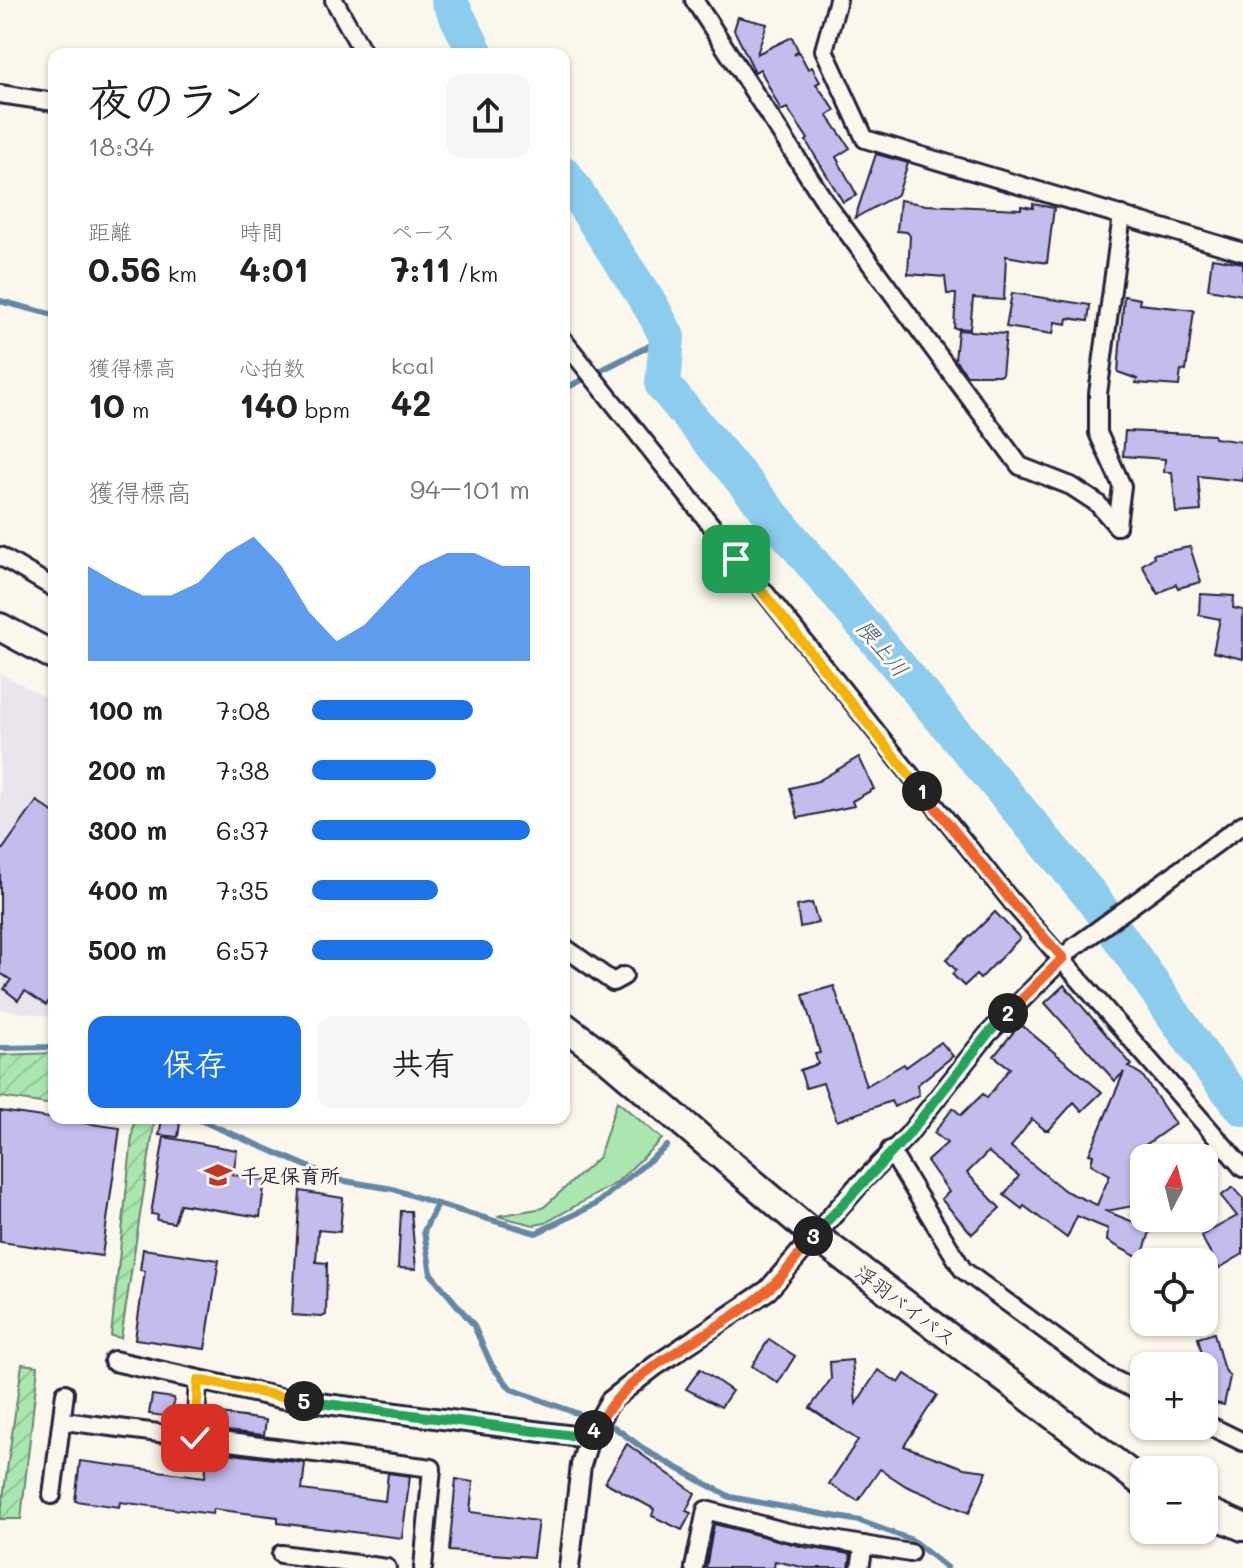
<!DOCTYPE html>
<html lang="ja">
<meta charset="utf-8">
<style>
:root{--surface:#fff;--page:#f6f6f6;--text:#222;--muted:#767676;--accent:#1a73e8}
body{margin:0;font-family:Mali,"Klee One",sans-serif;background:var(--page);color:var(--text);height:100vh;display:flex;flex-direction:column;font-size:30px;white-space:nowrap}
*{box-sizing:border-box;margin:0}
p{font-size:26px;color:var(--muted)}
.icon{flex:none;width:44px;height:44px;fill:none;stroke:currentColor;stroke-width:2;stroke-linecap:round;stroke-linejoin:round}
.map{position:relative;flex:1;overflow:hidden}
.side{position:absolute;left:48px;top:48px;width:522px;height:1076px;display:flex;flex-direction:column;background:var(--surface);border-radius:16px;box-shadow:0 2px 6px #0004}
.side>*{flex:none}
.needle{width:52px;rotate:7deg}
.buttons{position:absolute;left:1130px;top:1144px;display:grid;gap:16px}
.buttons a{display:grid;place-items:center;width:88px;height:88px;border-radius:16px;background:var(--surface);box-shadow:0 2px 6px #0004;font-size:40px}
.pin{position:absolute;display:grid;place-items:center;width:68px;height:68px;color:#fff;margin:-34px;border-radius:16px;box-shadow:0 4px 12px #0006}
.km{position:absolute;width:40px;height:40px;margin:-20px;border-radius:50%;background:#222;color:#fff;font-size:22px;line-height:40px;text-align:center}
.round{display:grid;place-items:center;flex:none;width:84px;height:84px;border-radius:16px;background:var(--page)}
.summary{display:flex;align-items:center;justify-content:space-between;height:136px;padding:0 40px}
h1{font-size:44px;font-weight:700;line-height:60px}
.figures{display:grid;grid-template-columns:repeat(3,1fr);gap:12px;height:136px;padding:8px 40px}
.figures div{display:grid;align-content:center}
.figures b{font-size:34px;font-weight:700}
.figures small{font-size:22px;font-weight:400}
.figures p{font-size:22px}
.chart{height:224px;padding:16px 40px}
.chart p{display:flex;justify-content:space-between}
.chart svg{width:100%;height:144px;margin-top:8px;fill:var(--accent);opacity:.7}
.primary-button{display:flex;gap:16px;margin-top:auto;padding:16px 40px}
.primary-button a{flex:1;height:92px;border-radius:16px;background:var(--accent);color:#fff;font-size:32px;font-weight:700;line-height:92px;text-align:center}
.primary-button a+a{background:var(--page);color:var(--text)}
ul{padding:0 40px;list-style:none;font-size:26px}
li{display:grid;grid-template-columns:128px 96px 1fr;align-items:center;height:60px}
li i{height:20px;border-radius:10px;background:var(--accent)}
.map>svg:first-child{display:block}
</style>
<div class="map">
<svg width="1243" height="1568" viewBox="0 0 1243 1568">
<defs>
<pattern id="garden-furrows" width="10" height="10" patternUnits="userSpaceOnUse" patternTransform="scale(2)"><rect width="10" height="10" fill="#a9e7ae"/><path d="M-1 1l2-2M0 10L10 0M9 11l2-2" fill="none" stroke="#91c697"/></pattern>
</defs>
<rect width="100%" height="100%" fill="#fbf7ec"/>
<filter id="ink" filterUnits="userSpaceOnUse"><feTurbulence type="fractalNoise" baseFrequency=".0125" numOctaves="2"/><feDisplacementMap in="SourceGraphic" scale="16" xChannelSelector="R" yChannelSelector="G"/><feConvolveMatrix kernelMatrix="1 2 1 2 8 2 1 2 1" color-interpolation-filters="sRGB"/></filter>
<g filter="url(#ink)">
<path fill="#eae5ec" d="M0,673L54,702V1017L0,1009Z"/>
<path fill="#a9e7ae" stroke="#668474" stroke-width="2" d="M617,1101L662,1139L616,1183L545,1223L534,1225L497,1216L543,1208L599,1157Z"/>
<g fill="url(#garden-furrows)" stroke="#668474" stroke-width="2">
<path d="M54,1053V1105L0,1097V1055Z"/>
<path d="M134,1118H155L121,1338L111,1336Z"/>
<path d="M22,1364L38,1366L21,1519H0Z"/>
</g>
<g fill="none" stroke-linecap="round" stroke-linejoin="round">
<g stroke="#6288a6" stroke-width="6">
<path d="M0,301L54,315"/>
<path d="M564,389L667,337"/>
<path d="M0,1048L54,1047"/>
<path d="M195,1118L339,1180L393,1189L437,1204L424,1231L431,1274L473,1324L492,1366L511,1389L614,1427L648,1452L730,1497L860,1521L912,1540L947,1568"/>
<path d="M437,1204L536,1233L596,1204L667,1146"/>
</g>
<g stroke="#8ccced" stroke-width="36">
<path d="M449,0L476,54"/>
<path d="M564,174L652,308L667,337L663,385L1091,896L1210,1067L1243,1108"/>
</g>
</g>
<g fill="#c3bced" stroke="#22223b" stroke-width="2">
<path d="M738,17L767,24L757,54L792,37L798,50L794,55L799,52L808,69L812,67L820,82L816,84L835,110L827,115L850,148L836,157L857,195L843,202L806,141L808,139L787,108L781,111L760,69L755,72L734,30Z"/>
<path d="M876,154L908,163L898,194L855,218Z"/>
<path d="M900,200L926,205L1021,209V206L1033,208V204L1054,208L1047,263L1006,256L1004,300L973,298L970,329L954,328L956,294H947L945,277L908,274L910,236L907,232L897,231Z"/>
<path d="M1212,258L1243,263V295L1208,289Z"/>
<path d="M1012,293L1090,305L1088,321L1068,318L1067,324L1055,322L1053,334L1006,327Z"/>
<path d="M1124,296L1140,299L1139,304L1194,310L1186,371L1181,370L1179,386L1136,383L1137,379L1118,372Z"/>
<path d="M958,330L1006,334L1002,375H967L955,360Z"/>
<path d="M1125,431L1214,435V438L1243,442V481L1198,476L1201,511L1176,513L1172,472H1164L1165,459L1123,456Z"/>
<path d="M1190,547L1201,582L1178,588L1176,584L1158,594L1142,565L1154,557L1153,554Z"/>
<path d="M1200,594L1234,596L1233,608L1243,610V659L1213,652L1220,619L1199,615Z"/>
<path d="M859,757L874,789L852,801L854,806L798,818L790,788L818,781Z"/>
<path d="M37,801L54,813V994L46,1005L25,991L18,1000L4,989L11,980L0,973V853Z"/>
<path d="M812,903L818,923L800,927L797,906Z"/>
<path d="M995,912L1020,938L980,979L976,975L964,986L952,974L956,970L946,960Z"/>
<path d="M1064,985L1132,1065L1129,1067L1142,1075L1175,1124L1137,1151L1144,1204L1106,1211L1151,1229L1141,1259L1107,1241L1108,1229L1077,1216L1067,1238L1024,1206L1022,1209L1004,1195L1019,1176L988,1152L967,1173L1000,1208L972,1234L941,1199L949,1192L927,1161L947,1143L934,1133L953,1108L961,1115L983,1094L987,1098L1010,1068L994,1056L1020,1024L1102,1092L1082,1111L1074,1102L1049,1130H1045L1032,1119L1011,1147L1065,1191L1097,1205L1110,1175L1091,1164L1093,1155L1089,1154L1124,1072L1115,1081L1045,1003Z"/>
<path d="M834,986L866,1086L904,1064L906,1067L941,1042L953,1056L917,1085L919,1095L894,1107L891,1101L837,1121L823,1083L806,1088L800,1070L818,1064L815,1054L820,1053L803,995Z"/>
<path d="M0,1111L120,1128L102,1256L0,1242Z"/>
<path d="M162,1119L180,1123L178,1137L159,1135Z"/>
<path d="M164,1137L237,1150L233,1175L265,1180L260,1217L180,1204L174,1223L157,1220L158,1215L151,1214Z"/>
<path d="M1233,1187L1243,1198V1254L1219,1268L1201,1236L1237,1216L1221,1196Z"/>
<path d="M300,1191L343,1198L340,1232L318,1230L316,1262L327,1263L326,1315L322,1317L292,1315Z"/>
<path d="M401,1211H411L416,1269L398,1268Z"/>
<path d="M143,1249L219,1260L205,1349L135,1339L145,1271L140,1270Z"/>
<path d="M1214,1333L1223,1367L1230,1377L1224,1405L1204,1400L1208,1378L1198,1338Z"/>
<path d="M769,1339L795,1356L778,1383L752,1366Z"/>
<path d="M852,1360L856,1404L878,1370L899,1383L905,1374L937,1395L904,1446L964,1468L987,1471L969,1513L906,1486L880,1469L858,1501L829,1484L858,1440L810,1408L831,1379L830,1362Z"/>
<path d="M700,1369L732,1391L721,1407L686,1389Z"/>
<path d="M152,1395L174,1398L172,1417L149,1414Z"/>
<path d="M220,1414L266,1420L264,1435L217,1430Z"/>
<path d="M627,1444L695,1493L686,1511L691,1513L682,1530L652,1516L654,1509L605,1482Z"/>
<path d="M208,1451L305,1463L302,1490L385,1501L388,1473L410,1476L402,1538L278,1523V1517L213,1509L212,1514L120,1502L119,1507L75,1501L80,1461L205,1477Z"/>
<path d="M456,1479L473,1482L470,1512L538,1521L533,1557L449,1551Z"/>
<path d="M714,1524L804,1547L851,1554L849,1568H806L775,1561L774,1568H706Z"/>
</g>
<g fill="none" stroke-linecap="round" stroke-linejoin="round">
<g stroke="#22223b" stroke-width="22">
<g id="minor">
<path d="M334,0L364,54"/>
<path d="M694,0L828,206L1020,466L1071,486L1097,503L1117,526"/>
<path d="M838,0L824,50L865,139L1243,252"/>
<path d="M0,94L54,102"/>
<path d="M564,341L1012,902L1243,1168"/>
<path d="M1117,526L1122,486L1098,433V394L1122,215"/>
<path d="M0,556L54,588"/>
<path d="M564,947L613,982L624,976"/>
<path d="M890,1150L963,1270L1107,1376L1144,1394"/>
<path d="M857,1187L908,1135L987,1035L1073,948L1243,824"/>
<path d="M64,1421L432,1468L423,1568"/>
<path d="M1204,1423L1243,1442"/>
<path d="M195,1438L198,1380"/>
<path d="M52,1495L65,1393"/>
<path d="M281,1554L387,1568"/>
<path d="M694,1568L706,1510L787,1532L910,1553"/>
<path d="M860,1568L864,1545"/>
</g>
</g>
<g stroke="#22223b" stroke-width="24">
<g id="tertiary">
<path d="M114,1361L280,1398L589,1438"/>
<path d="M569,1568L581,1465L589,1438L610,1401L655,1366L768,1290L857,1187"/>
</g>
</g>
<g stroke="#22223b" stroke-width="32">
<g id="trunk">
<path d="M0,627L54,656"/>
<path d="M564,1026L608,1059L814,1235L1144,1484"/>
<path d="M1204,1510L1243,1527"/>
</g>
</g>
<use href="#minor" stroke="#fbf7ec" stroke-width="16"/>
<use href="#tertiary" stroke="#fbf7ec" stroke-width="18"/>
<use href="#trunk" stroke="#fbf7ec" stroke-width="26"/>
</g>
</g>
<g fill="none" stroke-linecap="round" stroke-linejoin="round" filter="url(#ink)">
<g stroke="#fff" stroke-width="16">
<path id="split-1" d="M736,559L922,791"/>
</g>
<g stroke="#fff" stroke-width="16">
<path id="split-2" d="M922,791L1012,902L1063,958L1008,1013"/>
</g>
<g stroke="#fff" stroke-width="16">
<path id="split-3" d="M813,1236L908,1135L987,1035L1008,1013"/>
</g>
<g stroke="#fff" stroke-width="16">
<path id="split-4" d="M594,1430C634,1360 712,1340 770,1288C787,1273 799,1254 813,1236"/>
</g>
<g stroke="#fff" stroke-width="16">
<path id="split-5" d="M304,1401L589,1438L594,1430"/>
</g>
<g stroke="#fff" stroke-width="16">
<path id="split-6" d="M195,1438L198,1380L304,1401"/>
</g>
<use href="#split-1" stroke="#f5b400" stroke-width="10"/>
<use href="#split-2" stroke="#f0652b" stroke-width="10"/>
<use href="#split-3" stroke="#22a559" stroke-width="10"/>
<use href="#split-4" stroke="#f0652b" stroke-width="10"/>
<use href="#split-5" stroke="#22a559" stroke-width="10"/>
<use href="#split-6" stroke="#f5b400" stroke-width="10"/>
</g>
<defs>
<g id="school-bare" transform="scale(2.16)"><path d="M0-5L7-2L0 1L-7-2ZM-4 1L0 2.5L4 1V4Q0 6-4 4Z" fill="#c8321e" stroke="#fbf7ec" stroke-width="2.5" paint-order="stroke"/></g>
</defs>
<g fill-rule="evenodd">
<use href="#school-bare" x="218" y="1175"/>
</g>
<g text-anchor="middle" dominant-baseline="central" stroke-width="6" stroke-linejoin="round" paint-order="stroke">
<g font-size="20" font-weight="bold" fill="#22223b" stroke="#fbf7ec" text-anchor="start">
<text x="240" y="1175">千足保育所</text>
</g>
<g font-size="20" fill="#22223b" stroke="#fbf7ec">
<text transform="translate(906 1305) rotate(37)">浮羽バイパス</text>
</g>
<g font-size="22" font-style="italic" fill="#425570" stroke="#fbf7ec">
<text transform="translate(883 648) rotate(50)">隈上川</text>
</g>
</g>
</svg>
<div class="buttons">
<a><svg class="needle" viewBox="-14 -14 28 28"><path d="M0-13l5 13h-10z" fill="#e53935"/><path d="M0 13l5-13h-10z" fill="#767676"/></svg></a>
<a><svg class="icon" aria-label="locate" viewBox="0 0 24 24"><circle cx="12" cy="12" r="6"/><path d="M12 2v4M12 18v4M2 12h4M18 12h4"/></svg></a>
<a>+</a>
<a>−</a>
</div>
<div class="pin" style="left:736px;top:559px;background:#1e9e55"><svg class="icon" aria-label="arrive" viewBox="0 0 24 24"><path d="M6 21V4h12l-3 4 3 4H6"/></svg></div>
<div class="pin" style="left:195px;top:1438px;background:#d93025"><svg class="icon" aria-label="check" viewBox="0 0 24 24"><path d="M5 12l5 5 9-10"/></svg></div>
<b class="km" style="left:922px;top:791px">1</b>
<b class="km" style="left:1008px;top:1013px">2</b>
<b class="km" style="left:813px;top:1236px">3</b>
<b class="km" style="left:594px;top:1430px">4</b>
<b class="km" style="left:304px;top:1401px">5</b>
<section class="side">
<div class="summary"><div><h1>夜のラン</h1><p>18:34</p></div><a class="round"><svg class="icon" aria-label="share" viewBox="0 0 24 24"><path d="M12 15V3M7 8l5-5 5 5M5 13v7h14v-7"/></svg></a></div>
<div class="figures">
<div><p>距離</p><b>0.56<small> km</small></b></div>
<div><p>時間</p><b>4:01</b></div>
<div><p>ペース</p><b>7:11<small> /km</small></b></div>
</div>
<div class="figures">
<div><p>獲得標高</p><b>10<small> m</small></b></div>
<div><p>心拍数</p><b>140<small> bpm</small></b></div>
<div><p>kcal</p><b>42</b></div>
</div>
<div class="chart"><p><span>獲得標高</span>94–101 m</p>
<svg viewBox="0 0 160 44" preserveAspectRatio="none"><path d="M0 44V15L10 20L20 24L30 24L40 20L50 11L60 6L70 15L80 29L90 38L100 33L110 24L120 15L130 11L140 11L150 15L160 15V44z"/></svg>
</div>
<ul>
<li><b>100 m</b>7:08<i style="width:74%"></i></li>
<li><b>200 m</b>7:38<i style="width:57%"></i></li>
<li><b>300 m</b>6:37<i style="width:100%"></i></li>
<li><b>400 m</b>7:35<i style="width:58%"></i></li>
<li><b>500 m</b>6:57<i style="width:83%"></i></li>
</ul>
<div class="primary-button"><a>保存</a><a>共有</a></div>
</section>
</div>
